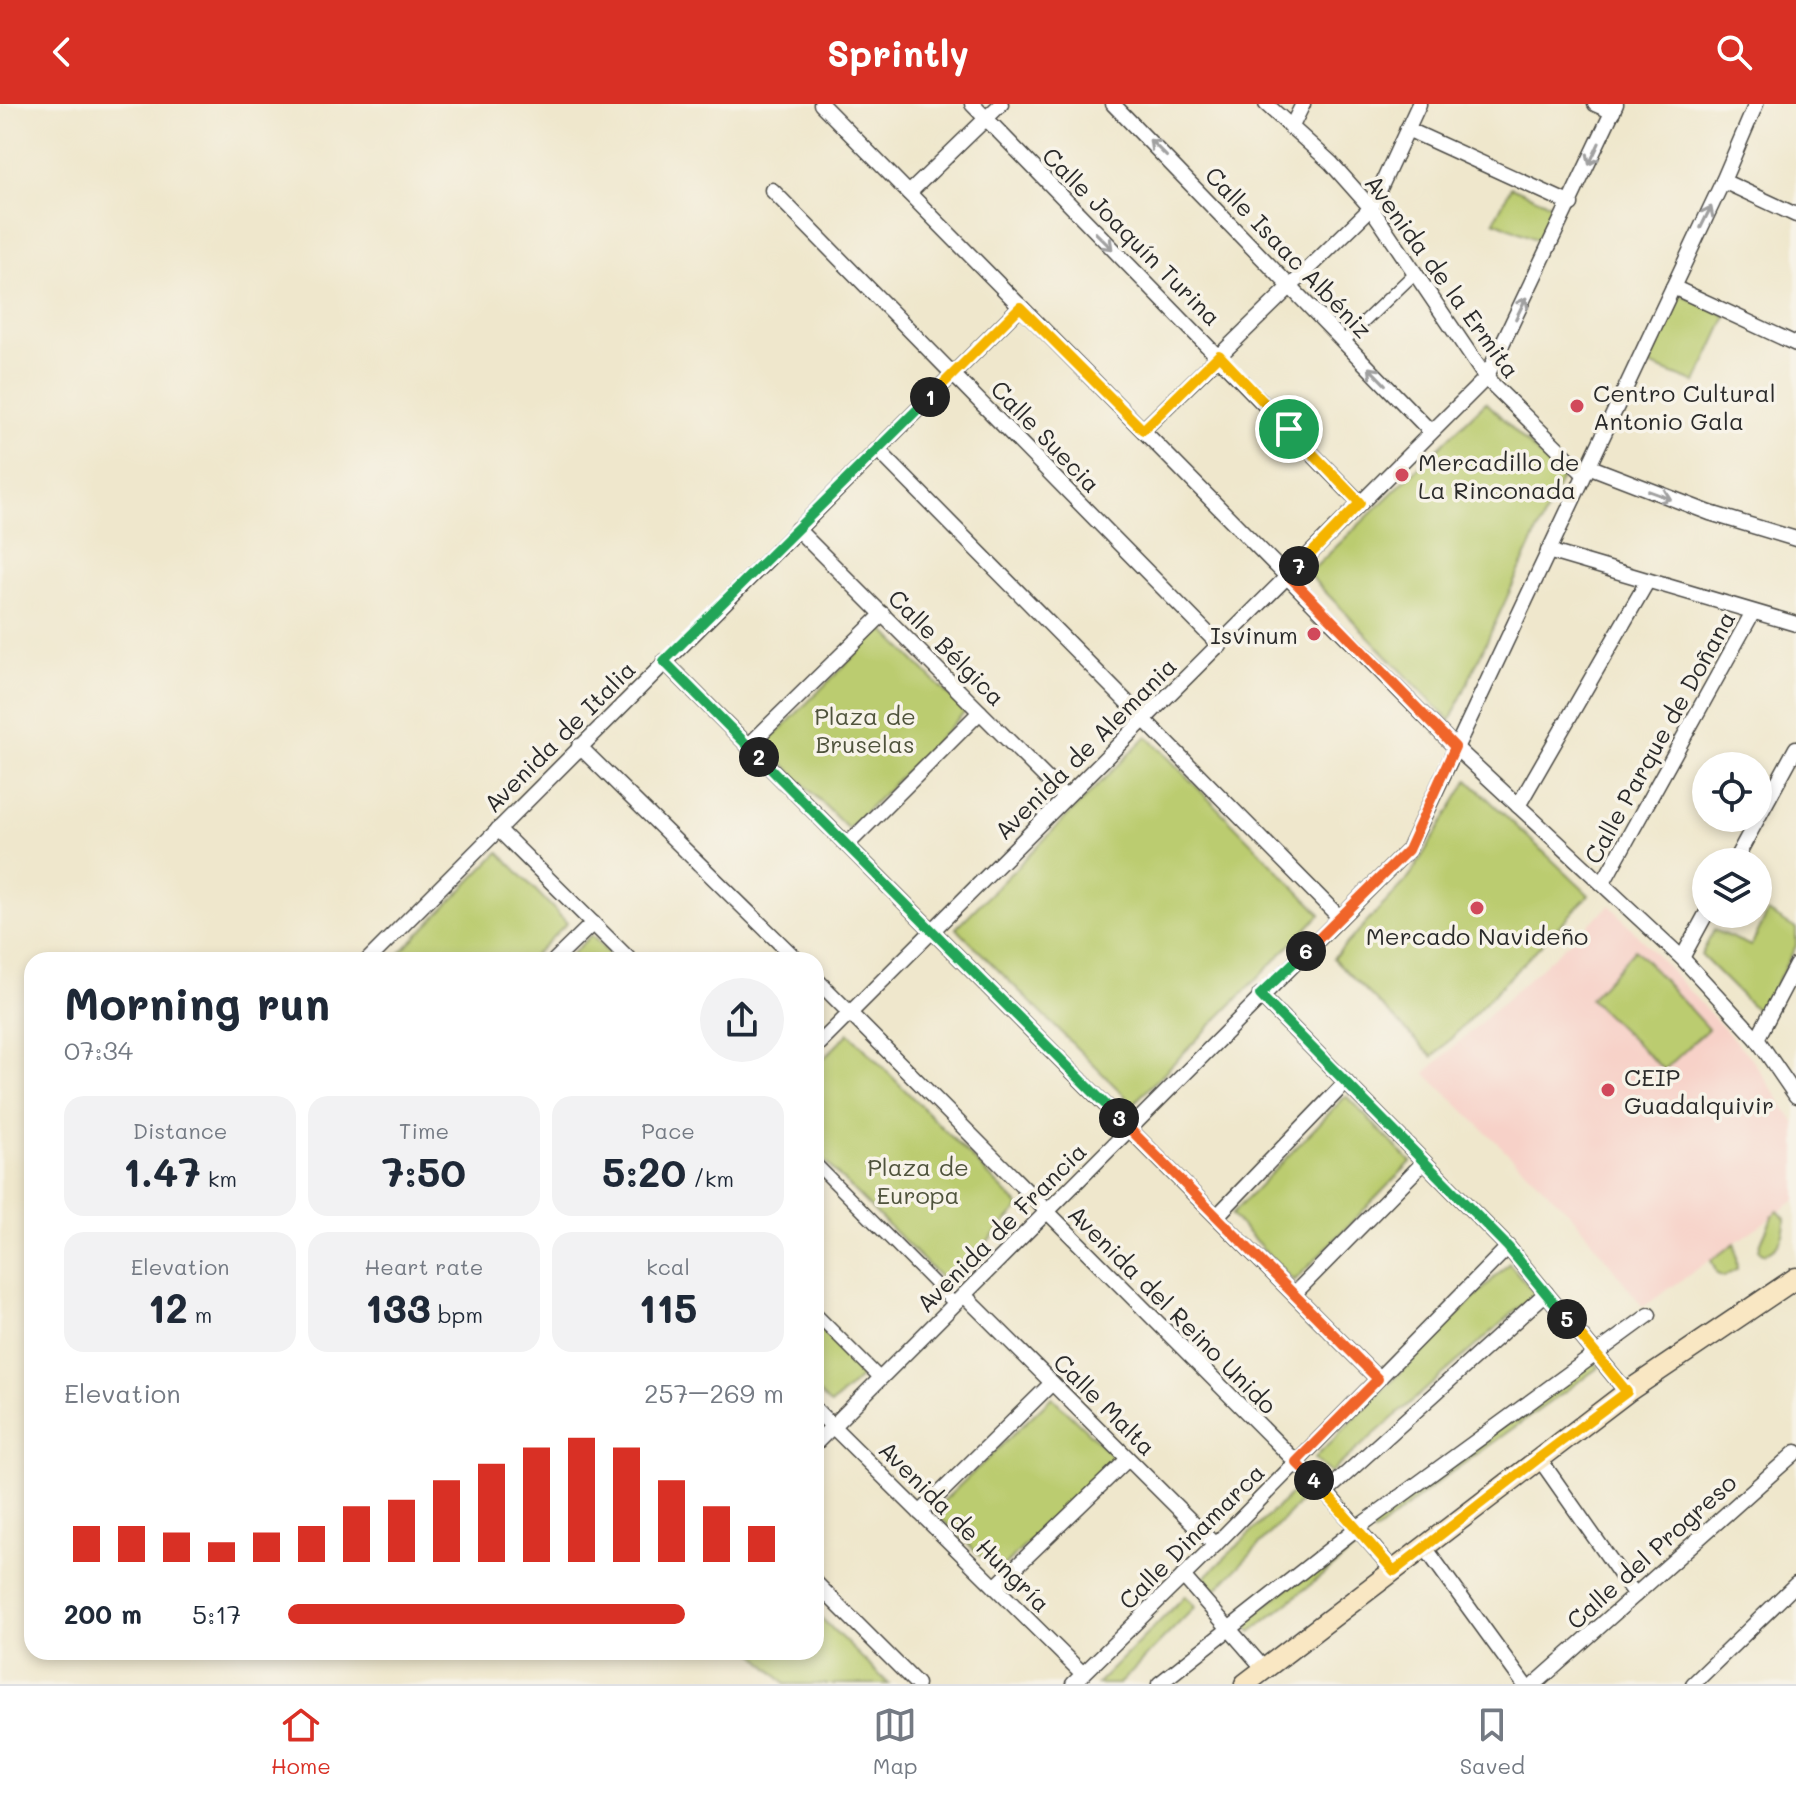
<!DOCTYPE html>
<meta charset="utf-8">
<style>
:root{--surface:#fff;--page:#f2f2f3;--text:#1f2937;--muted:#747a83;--line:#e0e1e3;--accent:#d93025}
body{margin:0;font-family:Mali,sans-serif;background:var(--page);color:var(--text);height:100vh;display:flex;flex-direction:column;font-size:30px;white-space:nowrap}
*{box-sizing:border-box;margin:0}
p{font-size:26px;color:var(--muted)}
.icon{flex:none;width:44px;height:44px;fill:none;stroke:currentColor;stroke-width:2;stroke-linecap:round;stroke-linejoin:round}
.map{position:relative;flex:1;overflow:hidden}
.side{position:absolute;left:24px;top:848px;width:800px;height:708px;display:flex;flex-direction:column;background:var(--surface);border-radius:24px;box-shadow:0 4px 12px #0003}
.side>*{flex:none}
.buttons{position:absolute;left:1692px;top:648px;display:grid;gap:16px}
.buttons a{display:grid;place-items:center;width:80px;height:80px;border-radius:50%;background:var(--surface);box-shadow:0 4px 12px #0003;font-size:40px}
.pin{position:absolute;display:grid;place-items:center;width:68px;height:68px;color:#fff;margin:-34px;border:4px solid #fff;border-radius:50%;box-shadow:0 2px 8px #0007}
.km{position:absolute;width:40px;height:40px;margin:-20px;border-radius:50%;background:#222;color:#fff;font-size:22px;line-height:40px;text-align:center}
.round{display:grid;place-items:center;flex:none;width:84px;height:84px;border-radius:42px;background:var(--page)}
.head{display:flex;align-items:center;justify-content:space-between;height:136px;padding:0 40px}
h1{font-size:44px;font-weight:800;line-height:60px}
.figures{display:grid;grid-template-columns:repeat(3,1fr);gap:12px;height:136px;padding:8px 40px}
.figures div{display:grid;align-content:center;border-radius:20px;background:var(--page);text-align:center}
.figures b{font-size:40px;font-weight:800}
.figures small{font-size:22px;font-weight:400}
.figures p{font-size:22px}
.chart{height:224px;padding:16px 40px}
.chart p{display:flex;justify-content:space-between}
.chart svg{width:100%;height:144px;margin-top:8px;stroke:var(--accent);stroke-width:6}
ul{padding:0 40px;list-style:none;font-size:26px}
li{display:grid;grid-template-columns:128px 96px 1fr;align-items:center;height:60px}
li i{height:20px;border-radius:10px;background:var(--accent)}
header{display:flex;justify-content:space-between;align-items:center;height:104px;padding:0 40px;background:var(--accent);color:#fff;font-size:36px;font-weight:800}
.tabs{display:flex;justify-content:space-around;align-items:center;height:112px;border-top:2px solid var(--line);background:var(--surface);font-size:22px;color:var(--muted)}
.tabs a{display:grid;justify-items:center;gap:4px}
.tabs .active{color:var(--accent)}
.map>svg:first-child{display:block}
</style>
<header><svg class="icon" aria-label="back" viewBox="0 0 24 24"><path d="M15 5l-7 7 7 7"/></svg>Sprintly<svg class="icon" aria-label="search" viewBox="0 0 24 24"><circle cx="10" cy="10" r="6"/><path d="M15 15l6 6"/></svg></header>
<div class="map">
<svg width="1796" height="1580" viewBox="0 0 1796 1580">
<rect width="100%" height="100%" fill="#f7f3e8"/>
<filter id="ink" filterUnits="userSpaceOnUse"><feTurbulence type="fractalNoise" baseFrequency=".0125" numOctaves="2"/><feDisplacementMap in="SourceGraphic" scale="16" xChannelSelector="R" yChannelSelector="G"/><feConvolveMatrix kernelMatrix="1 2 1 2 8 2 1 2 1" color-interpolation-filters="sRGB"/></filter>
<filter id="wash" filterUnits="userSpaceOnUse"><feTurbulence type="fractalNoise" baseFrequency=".006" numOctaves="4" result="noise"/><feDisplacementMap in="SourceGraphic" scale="32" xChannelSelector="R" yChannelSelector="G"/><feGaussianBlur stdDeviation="1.8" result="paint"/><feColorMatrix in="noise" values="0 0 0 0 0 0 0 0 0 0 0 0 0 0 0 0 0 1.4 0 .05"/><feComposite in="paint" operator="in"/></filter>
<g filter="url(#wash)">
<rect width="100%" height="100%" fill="#efe7cc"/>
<path fill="#f7d1c8" d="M1610,801L1752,955L1796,1020V1096L1643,1203L1572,1111L1425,969Z"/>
<g fill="#bbcc6f" stroke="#737c4d" stroke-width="2">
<path d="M1511,83L1557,103L1540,137L1494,117Z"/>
<path d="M1679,190L1727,212L1696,279L1644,259Z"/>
<path d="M1486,298L1562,374L1450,617L1308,470Z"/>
<path d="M882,524L965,608L848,725L765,641Z"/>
<path d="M1147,632L1321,810L1133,1000L956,824Z"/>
<path d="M1468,676L1589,791L1433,953L1333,854L1409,774Z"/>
<path d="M499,748L567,819L529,856H393Z"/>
<path d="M1768,808L1796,825V842L1760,910L1701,851L1714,826L1751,842Z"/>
<path d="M591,831L615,856H566Z"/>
<path d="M1635,845L1708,925L1664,966L1590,895Z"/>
<path d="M849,929L1020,1103L947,1180L816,1049V962Z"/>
<path d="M1346,992L1411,1058L1294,1177L1231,1111Z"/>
<path d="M1778,1107L1785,1115C1785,1132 1780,1143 1764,1150L1759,1146C1761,1134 1769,1124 1772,1112Z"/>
<path d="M1735,1139L1737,1165L1724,1173L1717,1170L1711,1156Z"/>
<path d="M1509,1159L1535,1190L1330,1369L1314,1355Z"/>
<path d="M816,1220L865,1269L831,1301L816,1286Z"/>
<path d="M1591,1255L1599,1263L1446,1372L1374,1429L1368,1419Z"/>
<path d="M1052,1293L1115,1354L998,1468L933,1407Z"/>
<path d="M1298,1383L1306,1392L1215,1487L1205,1473Z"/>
<path d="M1352,1433L1359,1442L1251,1528L1244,1519Z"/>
<path d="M1185,1492L1195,1503L1119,1580H1097Z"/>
<path d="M816,1509L889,1580H785L753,1548H816Z"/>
</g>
</g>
<g filter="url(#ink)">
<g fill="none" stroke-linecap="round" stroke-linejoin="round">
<g stroke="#484743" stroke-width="14">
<g id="pedestrian">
<path d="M1344,237L1416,168"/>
<path d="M816,1060L955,1200"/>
<path d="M816,1210L880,1274"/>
</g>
</g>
<g stroke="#484743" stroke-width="17">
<g id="minor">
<path d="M821,0L1455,643L1682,854L1757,935L1796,992"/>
<path d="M972,0L1360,399"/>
<path d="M1113,0L1431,328"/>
<path d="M1266,0L1331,59L1371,104L1486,274L1584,370"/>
<path d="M1595,0L1613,8"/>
<path d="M1291,24L1303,0"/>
<path d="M1407,25L1571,100"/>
<path d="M1723,77L1796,111"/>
<path d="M772,86L1220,542"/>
<path d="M909,89L1001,0"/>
<path d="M1673,183L1796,240"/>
<path d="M1143,326L1371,104L1419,0"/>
<path d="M878,346L1340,814"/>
<path d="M1588,362L1710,409L1796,435"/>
<path d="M797,425L1065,693"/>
<path d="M1548,447L1796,520"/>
<path d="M664,557L1378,1275"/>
<path d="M579,642L797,856"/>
<path d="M748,642L883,510"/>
<path d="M1518,702L1647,478"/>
<path d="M498,725L630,856"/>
<path d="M847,741L980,608"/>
<path d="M1734,758L1796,644"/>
<path d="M1603,779L1753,508"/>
<path d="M1682,854L1706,810"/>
<path d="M368,856L1020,203"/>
<path d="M555,856L593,819"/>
<path d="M816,875L1326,1388L1394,1467"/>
<path d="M1260,891L1508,1143L1627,1288"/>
<path d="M1757,935L1796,861"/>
<path d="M816,943L1486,274L1616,0"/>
<path d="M1217,1112L1346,978"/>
<path d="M1294,1190L1424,1058"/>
<path d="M964,1191L1215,1441"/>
<path d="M816,1306L1083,1570"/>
<path d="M816,1339L1408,746L1723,77L1756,0"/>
<path d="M1539,1354L1635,1491"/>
<path d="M1326,1388L1546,1189"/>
<path d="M920,1409L1052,1279"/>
<path d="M1424,1442L1524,1580"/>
<path d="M1183,1472L1265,1566"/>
<path d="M816,1479L917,1580"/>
<path d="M995,1483L1128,1355"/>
<path d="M1073,1580L1215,1441L1508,1143"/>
<path d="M1159,1580L1357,1424L1649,1211"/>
<path d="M1535,1580L1796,1348"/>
<path d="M1693,1580L1796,1480"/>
</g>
</g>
<g stroke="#484743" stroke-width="23">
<path id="secondary" d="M1245,1580L1627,1288L1796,1174"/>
</g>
<use href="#pedestrian" stroke="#fff" stroke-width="11"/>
<use href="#minor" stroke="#fff" stroke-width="14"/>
<use href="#secondary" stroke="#f9e7c3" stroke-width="20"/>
</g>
<defs><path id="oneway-shaft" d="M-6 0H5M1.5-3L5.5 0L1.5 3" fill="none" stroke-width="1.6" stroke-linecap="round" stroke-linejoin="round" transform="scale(2)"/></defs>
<g stroke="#a0a0a0">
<use href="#oneway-shaft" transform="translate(1158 44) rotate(-135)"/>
<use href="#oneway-shaft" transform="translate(1594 50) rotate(115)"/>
<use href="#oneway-shaft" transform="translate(1706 113) rotate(-64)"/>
<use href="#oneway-shaft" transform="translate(1104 137) rotate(45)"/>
<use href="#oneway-shaft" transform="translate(1521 204) rotate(-64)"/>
<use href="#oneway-shaft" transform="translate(1377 272) rotate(-134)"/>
<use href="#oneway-shaft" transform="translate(1660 391) rotate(20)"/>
</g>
</g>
<g fill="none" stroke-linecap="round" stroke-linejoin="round" filter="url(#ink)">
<g stroke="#fff" stroke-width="16">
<path id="split-1" d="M930,293L1020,203L1143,326L1219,251L1289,325"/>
</g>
<g stroke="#fff" stroke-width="16">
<path id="split-2" d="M759,653L664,557L930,293"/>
</g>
<g stroke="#fff" stroke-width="16">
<path id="split-3" d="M759,653L1119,1014"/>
</g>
<g stroke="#fff" stroke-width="16">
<path id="split-4" d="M1119,1014L1378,1275L1296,1358L1314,1376"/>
</g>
<g stroke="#fff" stroke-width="16">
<path id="split-5" d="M1314,1376L1394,1467L1539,1354L1627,1288L1567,1215"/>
</g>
<g stroke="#fff" stroke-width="16">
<path id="split-6" d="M1306,847L1260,891L1508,1143L1567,1215"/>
</g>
<g stroke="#fff" stroke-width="16">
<path id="split-7" d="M1299,462L1289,472L1455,643L1408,746L1306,847"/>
</g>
<g stroke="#fff" stroke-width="16">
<path id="split-8" d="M1289,325L1360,399L1299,462"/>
</g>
<use href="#split-1" stroke="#f5b400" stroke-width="10"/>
<use href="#split-2" stroke="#22a559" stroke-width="10"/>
<use href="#split-3" stroke="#22a559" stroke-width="10"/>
<use href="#split-4" stroke="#f0652b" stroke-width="10"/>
<use href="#split-5" stroke="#f5b400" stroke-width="10"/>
<use href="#split-6" stroke="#22a559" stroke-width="10"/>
<use href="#split-7" stroke="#f0652b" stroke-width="10"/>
<use href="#split-8" stroke="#f5b400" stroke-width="10"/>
</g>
<g fill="#d1495b" stroke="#f7f3e8" stroke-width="3">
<circle cx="1577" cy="302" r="8"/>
<circle cx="1402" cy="371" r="8"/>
<circle cx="1314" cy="530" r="8"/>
<circle cx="1477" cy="804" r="8"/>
<circle cx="1608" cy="986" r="8"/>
</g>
<g text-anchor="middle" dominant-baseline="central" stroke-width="7" stroke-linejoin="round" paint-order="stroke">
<g font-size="24" fill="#2b2b2b" stroke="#f7f3e8">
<text transform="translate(1132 132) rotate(45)">Calle Joaquín Turina</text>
<text transform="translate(1289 148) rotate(46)">Calle Isaac Albéniz</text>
<text transform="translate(1443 172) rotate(54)">Avenida de la Ermita</text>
<text transform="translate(1046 332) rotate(46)">Calle Suecia</text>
<text transform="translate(947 543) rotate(45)">Calle Bélgica</text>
<text transform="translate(559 632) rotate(-45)">Avenida de Italia</text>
<text transform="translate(1659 633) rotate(-61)">Calle Parque de Doñana</text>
<text transform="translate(1085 644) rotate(-45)">Avenida de Alemania</text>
<text transform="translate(1001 1123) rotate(-45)">Avenida de Francia</text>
<text transform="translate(1173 1205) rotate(45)">Avenida del Reino Unido</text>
<text transform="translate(1105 1300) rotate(45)">Calle Malta</text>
<text transform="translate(965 1422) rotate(45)">Avenida de Hungría</text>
<text transform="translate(1191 1432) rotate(-45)">Calle Dinamarca</text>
<text transform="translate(1651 1447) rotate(-42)">Calle del Progreso</text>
</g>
<g font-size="24" fill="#2b2b2b" stroke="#f7f3e8" text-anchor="start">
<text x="1593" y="288">Centro Cultural<tspan x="1593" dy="28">Antonio Gala</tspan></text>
<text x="1418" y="357">Mercadillo de<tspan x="1418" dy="28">La Rinconada</tspan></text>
<text x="1298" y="530" text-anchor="end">Isvinum</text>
<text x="1477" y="831" text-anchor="middle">Mercado Navideño</text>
<text x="1624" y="972">CEIP<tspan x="1624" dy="28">Guadalquivir</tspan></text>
</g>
<g font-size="24" fill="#4f533c" stroke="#f7f3e8">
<text x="865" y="611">Plaza de<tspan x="865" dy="28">Bruselas</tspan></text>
<text x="918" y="1062">Plaza de<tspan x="918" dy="28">Europa</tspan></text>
</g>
</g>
</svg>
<div class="buttons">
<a><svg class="icon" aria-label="locate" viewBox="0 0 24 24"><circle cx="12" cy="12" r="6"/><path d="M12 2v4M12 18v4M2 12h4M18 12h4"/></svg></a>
<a><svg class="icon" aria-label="layers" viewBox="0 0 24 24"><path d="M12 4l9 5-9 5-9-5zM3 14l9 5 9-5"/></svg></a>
</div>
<div class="pin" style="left:1289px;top:325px;background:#1e9e55"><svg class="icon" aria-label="arrive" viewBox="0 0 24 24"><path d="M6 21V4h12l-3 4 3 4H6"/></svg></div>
<b class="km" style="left:930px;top:293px">1</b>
<b class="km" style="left:759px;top:653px">2</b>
<b class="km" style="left:1119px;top:1014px">3</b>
<b class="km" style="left:1314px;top:1376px">4</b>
<b class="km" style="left:1567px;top:1215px">5</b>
<b class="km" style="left:1306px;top:847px">6</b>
<b class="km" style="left:1299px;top:462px">7</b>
<section class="side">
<div class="head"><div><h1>Morning run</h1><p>07:34</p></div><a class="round"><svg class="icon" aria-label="share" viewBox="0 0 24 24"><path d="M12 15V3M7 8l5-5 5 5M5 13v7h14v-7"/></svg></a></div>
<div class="figures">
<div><p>Distance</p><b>1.47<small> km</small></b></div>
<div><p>Time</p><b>7:50</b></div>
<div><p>Pace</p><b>5:20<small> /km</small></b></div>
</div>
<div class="figures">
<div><p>Elevation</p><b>12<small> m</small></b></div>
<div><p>Heart rate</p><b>133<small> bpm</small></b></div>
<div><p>kcal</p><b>115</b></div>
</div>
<div class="chart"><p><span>Elevation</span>257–269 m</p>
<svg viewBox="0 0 160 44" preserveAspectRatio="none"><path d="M5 44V33M15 44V33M25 44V35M35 44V38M45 44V35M55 44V33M65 44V27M75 44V25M85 44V19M95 44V14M105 44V9M115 44V6M125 44V9M135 44V19M145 44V27M155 44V33"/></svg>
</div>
<ul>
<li><b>200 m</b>5:17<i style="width:80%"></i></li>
</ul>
</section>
</div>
<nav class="tabs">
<a class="active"><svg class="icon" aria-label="home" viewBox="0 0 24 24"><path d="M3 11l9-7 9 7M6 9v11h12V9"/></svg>Home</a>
<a><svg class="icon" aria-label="map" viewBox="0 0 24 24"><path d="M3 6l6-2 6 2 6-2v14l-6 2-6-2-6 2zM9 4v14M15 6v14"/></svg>Map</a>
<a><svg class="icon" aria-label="saved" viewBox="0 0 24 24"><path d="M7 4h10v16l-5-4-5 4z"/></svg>Saved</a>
</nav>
